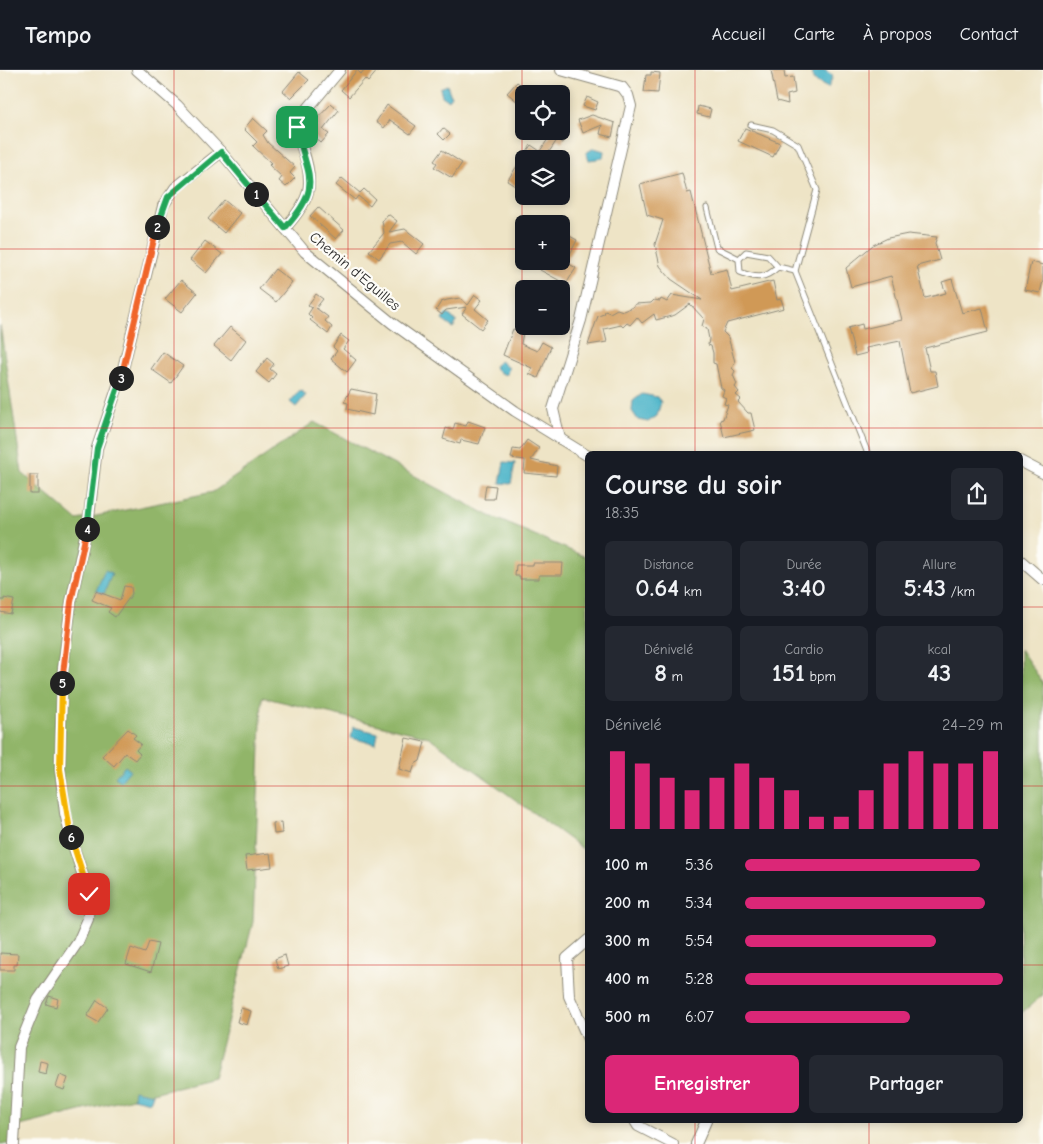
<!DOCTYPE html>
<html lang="fr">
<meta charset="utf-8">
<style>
:root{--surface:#171b24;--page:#242831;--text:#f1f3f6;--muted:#9ea1a6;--line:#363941;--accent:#db2777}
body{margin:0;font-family:"Comic Neue",sans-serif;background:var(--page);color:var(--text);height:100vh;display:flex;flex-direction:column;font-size:19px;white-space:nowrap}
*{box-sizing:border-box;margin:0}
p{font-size:16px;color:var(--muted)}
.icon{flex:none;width:28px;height:28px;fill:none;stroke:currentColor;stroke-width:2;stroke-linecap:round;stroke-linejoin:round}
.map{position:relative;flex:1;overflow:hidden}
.drawer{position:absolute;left:585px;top:381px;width:438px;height:672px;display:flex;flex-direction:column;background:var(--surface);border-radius:8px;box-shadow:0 2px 8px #0003}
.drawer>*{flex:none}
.buttons{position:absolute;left:515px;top:15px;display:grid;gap:10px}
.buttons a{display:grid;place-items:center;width:55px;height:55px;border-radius:8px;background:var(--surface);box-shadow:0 2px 8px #0003;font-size:25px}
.pin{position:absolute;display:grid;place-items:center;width:42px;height:42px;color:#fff;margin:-21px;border-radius:10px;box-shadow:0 2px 8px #0006}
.km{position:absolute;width:25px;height:25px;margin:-12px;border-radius:50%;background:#222;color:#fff;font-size:14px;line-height:25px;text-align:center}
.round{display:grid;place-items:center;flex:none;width:52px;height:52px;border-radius:8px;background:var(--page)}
.overview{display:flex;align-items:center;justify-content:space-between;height:85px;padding:0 20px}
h1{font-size:28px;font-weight:800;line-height:38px}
.metrics{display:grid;grid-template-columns:repeat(3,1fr);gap:8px;height:85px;padding:5px 20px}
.metrics div{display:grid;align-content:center;border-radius:8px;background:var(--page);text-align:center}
.metrics b{font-size:25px;font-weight:800}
.metrics small{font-size:14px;font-weight:400}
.metrics p{font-size:14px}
.chart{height:140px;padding:10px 20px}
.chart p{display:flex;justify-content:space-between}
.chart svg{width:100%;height:90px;margin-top:5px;stroke:var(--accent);stroke-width:6}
.cta{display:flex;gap:10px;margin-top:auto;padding:10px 20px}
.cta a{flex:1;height:58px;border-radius:8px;background:var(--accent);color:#fff;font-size:20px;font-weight:800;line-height:58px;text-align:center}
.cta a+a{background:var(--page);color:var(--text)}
ul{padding:0 20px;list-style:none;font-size:16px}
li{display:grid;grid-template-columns:80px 60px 1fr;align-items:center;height:38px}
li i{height:12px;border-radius:6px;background:var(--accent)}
header{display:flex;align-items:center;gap:30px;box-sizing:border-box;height:70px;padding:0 25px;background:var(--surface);border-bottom:1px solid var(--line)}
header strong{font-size:24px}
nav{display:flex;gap:28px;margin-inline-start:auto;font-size:18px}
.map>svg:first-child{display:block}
</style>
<header>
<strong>Tempo</strong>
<nav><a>Accueil</a><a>Carte</a><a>À propos</a><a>Contact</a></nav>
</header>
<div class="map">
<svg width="1043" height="1074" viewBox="0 0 1043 1074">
<rect width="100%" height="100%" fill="#fdfcf7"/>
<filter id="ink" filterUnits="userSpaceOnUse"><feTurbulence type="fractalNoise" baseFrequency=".02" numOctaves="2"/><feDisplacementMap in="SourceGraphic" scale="10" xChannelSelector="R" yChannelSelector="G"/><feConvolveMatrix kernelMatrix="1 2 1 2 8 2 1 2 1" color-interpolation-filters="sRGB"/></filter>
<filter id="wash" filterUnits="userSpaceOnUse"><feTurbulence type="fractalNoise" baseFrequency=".0096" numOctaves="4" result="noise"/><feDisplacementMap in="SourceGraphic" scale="20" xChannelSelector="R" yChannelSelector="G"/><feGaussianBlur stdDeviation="1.12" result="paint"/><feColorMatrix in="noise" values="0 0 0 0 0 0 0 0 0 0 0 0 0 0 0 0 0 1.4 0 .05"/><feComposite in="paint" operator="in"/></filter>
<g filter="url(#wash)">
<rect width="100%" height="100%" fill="#eee4c6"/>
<g fill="#91b569" stroke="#5e704a">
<path d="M0,255L22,403L77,450L213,422L314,352L488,445L588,488L587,782L429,667L262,627L253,852L213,1008L20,1056L17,1074H0Z"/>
<path d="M1020,579L1043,613V925L1020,944Z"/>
</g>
<g fill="#4ab3c8" stroke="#3a6f7a">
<path d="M812,0H825L833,6L828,18L813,10Z"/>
<path d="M447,15L451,26L448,30L442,26L440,18Z"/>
<path d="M594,78L604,81L603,88L589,90L586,83Z"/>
<path d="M447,243L457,252L453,258L442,250Z"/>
<path d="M500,291L509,298L506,305L498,302L494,296Z"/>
<path d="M300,320L306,325L296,337L290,332Z"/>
<path d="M642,324L657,327L661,332L657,346L648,352L638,350L632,341L633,331Z"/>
<path d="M504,392L515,393L511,414L500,413Z"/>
<path d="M105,500L112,503L104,524L96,521Z"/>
<path d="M353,657L378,663L376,674L351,668Z"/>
<path d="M125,696L130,700L121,711L115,707Z"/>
<path d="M134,1020L153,1024L150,1032L133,1028Z"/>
</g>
<g id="blocks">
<g fill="#d09957">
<path d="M357,0L361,4L364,0H378L368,12L365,9L349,27L341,20Z"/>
<path d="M771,0H784L785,8L793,7L795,23L787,25L788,34L777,31Z"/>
<path d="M299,2L309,10L291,28L283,21Z"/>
<path d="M651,2L660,3L658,23L644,22L646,5H651Z"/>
<path d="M517,12L532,24H524V37L507,23Z"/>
<path d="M587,27L598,32L595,40L583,36Z"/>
<path d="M331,34L339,40L323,60L329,64L321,73L310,64L317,56L313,53Z"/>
<path d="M387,35L416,56L410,64L390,50L384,58L376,52Z"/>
<path d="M698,36L711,39L709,47L697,44Z"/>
<path d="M592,45L615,53L612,67L600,64L602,55L583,63L578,50Z"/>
<path d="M253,48L267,61L263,65L268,73L295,97L290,103L295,108L286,117L279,111L282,107L269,95L271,93L253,76L257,72L244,59Z"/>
<path d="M443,58L450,64L444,70L438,64Z"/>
<path d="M745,58L780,73L773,87L738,71Z"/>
<path d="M542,61H568L562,73L557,70L547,85L553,89H524V103L515,116L507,111L531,75L540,81L550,66Z"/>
<path d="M442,80L462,93L452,108L434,97L437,93L434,91Z"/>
<path d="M682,103L687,123L691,122L711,203L727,199L732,221L773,211L777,230L781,229L784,238L727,253L723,262L728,267L735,292L732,298L735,301L733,305L737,314L735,317L739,322L736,325L741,329L738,332L748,343H751L755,360L724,367L720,350L723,349L728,335L724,334L726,328L722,326L724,320L721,318L716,294L713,293V283L711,276L708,275L709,269L707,259L702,256L704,249L690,234L675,245L656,250L654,244L642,253L637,247L630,255L627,253L623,257L621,255L604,259L607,272L588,275L598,246L604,244L605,241L610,243L617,239L623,241L633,237L635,234L651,233L654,230L660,231L661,229L667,232L672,225L702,230L671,209L660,196L655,174L663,150L647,145L640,114Z"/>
<path d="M342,108L360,123L364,119L375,129L370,136L358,126L355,130L336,115Z"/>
<path d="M224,130L240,143L224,163L208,149Z"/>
<path d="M318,137L344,160L336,169L310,146Z"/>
<path d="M388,144L397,151L389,162L405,159L424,174L416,184L402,172L390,174L379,189L369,181L384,163L382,151Z"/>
<path d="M564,163L577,170L566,192L576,198L566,214L540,200L545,191H561V169Z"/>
<path d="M908,164L937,167L935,173L940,190L917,196L925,228L946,223L942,212L952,209L962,243L982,238L988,262L925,278L930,301H935L938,316L910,323L900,271L866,278L867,283L855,286L848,258L862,254L863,259L902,250L891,206L851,217L846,198L873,175L888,168Z"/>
<path d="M205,171L222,184L206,203L190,190Z"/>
<path d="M1031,192L1043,195V211L1040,223L1025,220Z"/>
<path d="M275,199L292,212L276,232L259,219Z"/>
<path d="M181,210L197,223L182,242L165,229Z"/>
<path d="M316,224L323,229L316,238L328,247L325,251L332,257L328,264L310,250L312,248L308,244L312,238L308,235Z"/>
<path d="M475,225L482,230L475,239L488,250L481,259L462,244L467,237L446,240L442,245L436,240L441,232L447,230L460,228L468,235Z"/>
<path d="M230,257L246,270L231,290L214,276Z"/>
<path d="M513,259L523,261L521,274L537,281L542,272L551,277L538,308L529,304L532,298L503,285Z"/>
<path d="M341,265L349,271L343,279L356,290L347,302L331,289L337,281L333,277Z"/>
<path d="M163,282L183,296L171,313L151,299Z"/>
<path d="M267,288L274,294L270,299L276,304L269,313L256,302Z"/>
<path d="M351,319L376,324L373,345L347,339L348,333L344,332Z"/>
<path d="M468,351L485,357L479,374L461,370L460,374L443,369L446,358L453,360L455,353L466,356Z"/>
<path d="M527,370L539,378L531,390L557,396L556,406L524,403L525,390L511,388L513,379L520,380Z"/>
<rect x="30" y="405" width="8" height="19"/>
<path d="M486,415L496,416L494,429H484Z"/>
<path d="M533,493H563L562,505H539V509H520V506H515L516,495H533Z"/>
<path d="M124,516L131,517L132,524L115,547L108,542L111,538L92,530L96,521L120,530Z"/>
<path d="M4,528L14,530L11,544L0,542V530H4Z"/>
<path d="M128,659L136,665L133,668L141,674L136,680L140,684L135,690L125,683L114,696L102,686Z"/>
<path d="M406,668L425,672L420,691L415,694L412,703L399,699Z"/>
<path d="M281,752L282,763L274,764L273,753Z"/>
<path d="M270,783L272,797L247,800L245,786Z"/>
<path d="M149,872L158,874L151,902L126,894L131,878L145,883Z"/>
<path d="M0,883L18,884L17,895H14V900H0Z"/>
<path d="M285,885L288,896L278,899L275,889Z"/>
<path d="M49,926L58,929L56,937L46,934Z"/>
<path d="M97,930L108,938L98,952L87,946Z"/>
<path d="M241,938L251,941L247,955L237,952Z"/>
<path d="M40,991L48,993L46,1004L38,1002Z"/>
<path d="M60,1005L68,1008L64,1020L56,1017Z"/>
</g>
</g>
</g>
<g filter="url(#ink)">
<use href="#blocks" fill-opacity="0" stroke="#8c8878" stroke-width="1"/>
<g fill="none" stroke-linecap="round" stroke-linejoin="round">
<g stroke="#8c8878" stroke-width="7">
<g id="lane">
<path d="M751,55L773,60L798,75L817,120L795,201L868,384"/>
<path d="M707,138L717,178L739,189"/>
<path d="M778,197C765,209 757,209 740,202L739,189L746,182L768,186L778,197L795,201"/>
</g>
</g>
<g stroke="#8c8878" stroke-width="12">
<g id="street">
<path d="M137,0L177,35L221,82L305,182L392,253L515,341L588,386"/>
<path d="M285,158C310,130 315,116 303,80C299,69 296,60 299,49L340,0"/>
<path d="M560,369L553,339L581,250L631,36L628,25L622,17L561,0"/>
<path d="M1020,391L1043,403"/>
<path d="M1020,490L1043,510"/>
<path d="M588,870L567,888L569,926L588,969"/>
<path d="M635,1051L638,1056L673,1074"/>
<path d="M14,1074L19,977L38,930L78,872L88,849L89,824L72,772L65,743L60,699L62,608L71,532L89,447L97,378L121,307L163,136L175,118L221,82"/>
<path d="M696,1074L706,1051"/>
</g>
</g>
<use href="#lane" stroke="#fff" stroke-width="5"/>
<use href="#street" stroke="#fff" stroke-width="10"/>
</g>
</g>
<g fill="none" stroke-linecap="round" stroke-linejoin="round" filter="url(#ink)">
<g stroke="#fff" stroke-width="10">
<path id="split-1" d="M256,124L285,158C325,114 306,107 297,57"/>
</g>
<g stroke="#fff" stroke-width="10">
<path id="split-2" d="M157,157L168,127L221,82L256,124"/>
</g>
<g stroke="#fff" stroke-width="10">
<path id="split-3" d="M121,308L157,157"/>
</g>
<g stroke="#fff" stroke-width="10">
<path id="split-4" d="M87,459L97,378L121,308"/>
</g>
<g stroke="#fff" stroke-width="10">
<path id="split-5" d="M62,613L71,532L87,459"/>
</g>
<g stroke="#fff" stroke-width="10">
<path id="split-6" d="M62,613L60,699L71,767"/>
</g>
<g stroke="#fff" stroke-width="10">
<path id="split-7" d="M71,767L89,824"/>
</g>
<use href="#split-1" stroke="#22a559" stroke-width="6"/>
<use href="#split-2" stroke="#22a559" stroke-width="6"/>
<use href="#split-3" stroke="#f0652b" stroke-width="6"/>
<use href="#split-4" stroke="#22a559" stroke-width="6"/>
<use href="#split-5" stroke="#f0652b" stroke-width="6"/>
<use href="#split-6" stroke="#f5b400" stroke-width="6"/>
<use href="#split-7" stroke="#f5b400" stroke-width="6"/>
</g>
<path fill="none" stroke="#d62828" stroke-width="1" stroke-opacity="0.55" d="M174,0V1074M348,0V1074M522,0V1074M695,0V384M869,0V384M0,179H524M561,179H1043M0,358H1043M0,537H588M1020,537H1043M0,716H588M1020,716H1043M0,895H588M1020,895H1043M695,1051V1074M869,1051V1074"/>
<g text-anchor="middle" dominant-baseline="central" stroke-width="4.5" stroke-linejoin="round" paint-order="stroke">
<g font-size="15" fill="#2b2b2b" stroke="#fdfcf7">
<text transform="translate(355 201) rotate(40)">Chemin d'Eguilles</text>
</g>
</g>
</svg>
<div class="buttons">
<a><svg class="icon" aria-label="locate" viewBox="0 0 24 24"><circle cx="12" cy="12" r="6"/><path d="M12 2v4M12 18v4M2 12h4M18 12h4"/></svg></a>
<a><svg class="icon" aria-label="layers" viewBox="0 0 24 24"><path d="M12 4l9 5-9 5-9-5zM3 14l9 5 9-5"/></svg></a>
<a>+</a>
<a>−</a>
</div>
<div class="pin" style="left:297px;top:57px;background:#1e9e55"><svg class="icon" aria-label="arrive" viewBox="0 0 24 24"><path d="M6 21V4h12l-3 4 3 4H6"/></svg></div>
<div class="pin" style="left:89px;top:824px;background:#d93025"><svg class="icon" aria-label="check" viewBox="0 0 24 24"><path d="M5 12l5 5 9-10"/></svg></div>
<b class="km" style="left:256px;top:124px">1</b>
<b class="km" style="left:157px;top:157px">2</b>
<b class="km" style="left:121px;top:308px">3</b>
<b class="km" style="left:87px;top:459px">4</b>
<b class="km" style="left:62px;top:613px">5</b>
<b class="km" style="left:71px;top:767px">6</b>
<section class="drawer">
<div class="overview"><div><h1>Course du soir</h1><p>18:35</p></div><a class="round"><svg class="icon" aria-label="share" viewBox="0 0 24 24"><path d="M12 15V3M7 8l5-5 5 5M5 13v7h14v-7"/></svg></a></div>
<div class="metrics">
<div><p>Distance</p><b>0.64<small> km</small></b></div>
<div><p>Durée</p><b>3:40</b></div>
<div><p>Allure</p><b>5:43<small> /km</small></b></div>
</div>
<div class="metrics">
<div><p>Dénivelé</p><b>8<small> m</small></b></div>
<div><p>Cardio</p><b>151<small> bpm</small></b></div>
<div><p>kcal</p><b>43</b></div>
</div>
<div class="chart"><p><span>Dénivelé</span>24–29 m</p>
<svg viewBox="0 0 160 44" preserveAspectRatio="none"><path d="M5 44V6M15 44V12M25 44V19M35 44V25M45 44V19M55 44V12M65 44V19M75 44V25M85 44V38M95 44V38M105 44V25M115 44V12M125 44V6M135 44V12M145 44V12M155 44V6"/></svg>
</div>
<ul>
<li><b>100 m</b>5:36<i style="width:91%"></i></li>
<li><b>200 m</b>5:34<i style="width:93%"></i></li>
<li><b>300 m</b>5:54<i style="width:74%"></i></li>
<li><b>400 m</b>5:28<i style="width:100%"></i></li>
<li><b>500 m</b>6:07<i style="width:64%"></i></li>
</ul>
<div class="cta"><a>Enregistrer</a><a>Partager</a></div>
</section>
</div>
